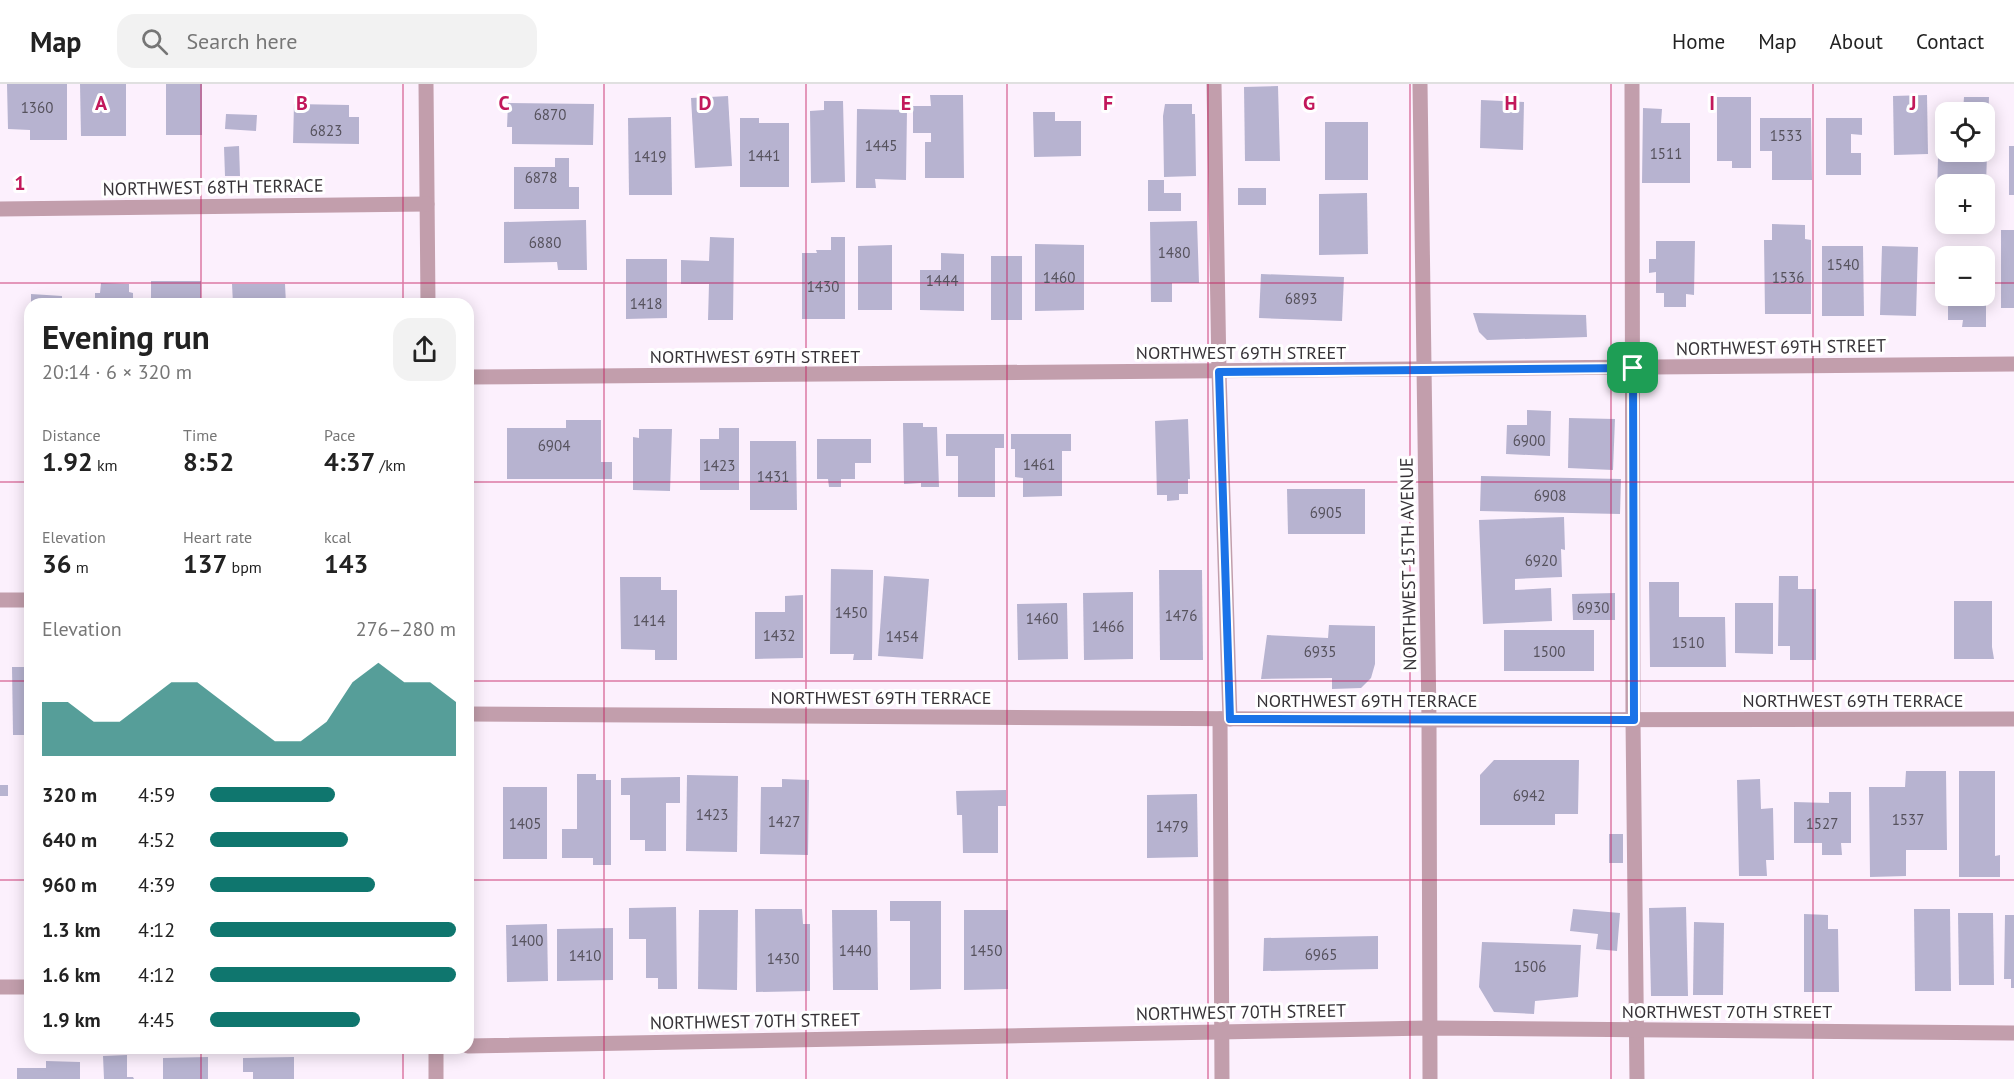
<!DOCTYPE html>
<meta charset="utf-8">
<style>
:root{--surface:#fff;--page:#f2f2f2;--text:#222;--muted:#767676;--line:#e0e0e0;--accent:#0f766e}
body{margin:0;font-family:"PT Sans",sans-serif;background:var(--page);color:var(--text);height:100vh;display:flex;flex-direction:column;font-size:22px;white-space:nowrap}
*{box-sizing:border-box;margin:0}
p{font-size:20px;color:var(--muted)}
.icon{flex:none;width:33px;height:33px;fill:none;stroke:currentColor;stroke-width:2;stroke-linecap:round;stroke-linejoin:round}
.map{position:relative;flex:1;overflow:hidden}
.side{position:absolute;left:24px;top:214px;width:450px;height:756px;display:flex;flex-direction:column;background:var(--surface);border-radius:18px;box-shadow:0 3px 15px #0003}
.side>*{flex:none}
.tools{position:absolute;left:1935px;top:18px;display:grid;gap:12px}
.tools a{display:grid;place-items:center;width:60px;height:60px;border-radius:12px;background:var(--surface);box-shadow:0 3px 15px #0003;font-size:30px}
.pin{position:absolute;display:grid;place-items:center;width:51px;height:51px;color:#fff;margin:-26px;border-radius:12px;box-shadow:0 3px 9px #0006}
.round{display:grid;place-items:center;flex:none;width:63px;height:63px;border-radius:18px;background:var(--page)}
.summary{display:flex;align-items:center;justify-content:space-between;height:102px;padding:0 18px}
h1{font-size:33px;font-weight:600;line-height:45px}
.metrics{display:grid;grid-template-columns:repeat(3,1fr);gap:9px;height:102px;padding:6px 18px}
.metrics div{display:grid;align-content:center}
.metrics b{font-size:26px;font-weight:600}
.metrics small{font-size:16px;font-weight:400}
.metrics p{font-size:16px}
.chart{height:168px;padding:12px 18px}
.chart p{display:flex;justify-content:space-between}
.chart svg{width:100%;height:108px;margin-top:6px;fill:var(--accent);opacity:.7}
ul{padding:0 18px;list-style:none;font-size:20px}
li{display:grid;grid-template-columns:96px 72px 1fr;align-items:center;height:45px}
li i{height:15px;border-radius:8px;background:var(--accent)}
header{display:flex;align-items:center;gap:36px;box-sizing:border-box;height:84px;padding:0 30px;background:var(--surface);border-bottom:2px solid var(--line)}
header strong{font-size:28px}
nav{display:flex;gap:33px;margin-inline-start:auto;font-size:21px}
.search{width:420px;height:54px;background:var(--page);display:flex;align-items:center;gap:15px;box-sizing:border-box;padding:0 21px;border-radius:18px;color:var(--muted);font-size:22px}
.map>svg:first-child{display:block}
</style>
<header>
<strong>Map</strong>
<div class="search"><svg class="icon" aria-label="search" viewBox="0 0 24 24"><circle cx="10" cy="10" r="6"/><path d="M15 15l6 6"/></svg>Search here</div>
<nav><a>Home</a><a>Map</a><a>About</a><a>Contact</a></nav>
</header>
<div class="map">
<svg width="2014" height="995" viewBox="0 0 2014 995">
<rect width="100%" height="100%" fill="#fcf0fd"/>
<g fill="#b7b3d0">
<path d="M7,0H67V56H30V46L8,45Z"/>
<path d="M80,0H126V52H81Z"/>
<rect x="166" y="0" width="36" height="51"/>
<path d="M1278,2L1280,77H1245L1244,3Z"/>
<path d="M930,11H963L964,94H925V58H931V49H913V22H931Z"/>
<path d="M1927,11L1928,70L1894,71L1893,12Z"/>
<path d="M728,12L732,82L695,84L691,14Z"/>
<path d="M1717,13H1751V84H1732V77H1717Z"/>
<path d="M1964,13H1989L1986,100H1946V112H1937L1939,36L1946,37V68H1984V28H1963Z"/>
<path d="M1481,16L1524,18L1523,66L1480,64Z"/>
<path d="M824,17H843L845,98L811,99L810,27L824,26Z"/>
<path d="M508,19L594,20L593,61L512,60V43H507Z"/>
<path d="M294,20L349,21V33H359V60L293,59Z"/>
<path d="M1165,20H1192V30H1195L1196,92L1164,93L1163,32Z"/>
<path d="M1643,24L1662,25L1661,39H1690V99H1642Z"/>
<path d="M857,25L907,26L906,96L875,95L876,104H856Z"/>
<path d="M1033,28H1055V37H1081V72L1034,73Z"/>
<path d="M226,30L257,31L256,47L225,45Z"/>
<path d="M671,33L672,111H629L628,34Z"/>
<path d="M740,34H759V39H789V103H740Z"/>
<path d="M1760,34H1811L1812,96H1772V67H1760Z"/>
<path d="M1826,34H1862V51L1851,50V69H1861V91H1826Z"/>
<rect x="1325" y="38" width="43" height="58"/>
<path d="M239,62L240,92H225L224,63Z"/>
<rect x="2009" y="62" width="5" height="49"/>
<path d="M555,74H569V103H579V125H514V83H555Z"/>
<path d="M1148,96H1164V109H1181V127H1148Z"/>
<rect x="1238" y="104" width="28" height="17"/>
<path d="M1367,109L1368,170L1319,171V110Z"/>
<path d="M586,136L587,186H558L557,178L504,179V138Z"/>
<path d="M1197,137L1199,199H1172V218H1151L1150,138Z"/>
<path d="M1772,140L1805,141V155L1811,156V230H1765L1764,156H1772Z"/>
<rect x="2001" y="146" width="13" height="78"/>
<path d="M710,153L734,154L733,236H708L709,200H681V176L709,177Z"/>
<path d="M831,153H845V235H802V169H817L816,166H831Z"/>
<path d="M1656,157H1695L1694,211L1686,210V223H1664V209H1656V188L1649,189V175H1656Z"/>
<path d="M1035,160L1084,161V226L1035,227Z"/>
<path d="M892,161V226H858V162Z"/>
<path d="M1822,162H1863L1864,232H1822Z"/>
<path d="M1882,162L1918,163L1916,232L1880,231Z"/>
<rect x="1953" y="165" width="17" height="7"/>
<path d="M941,169L964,170V227L920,226V186H941Z"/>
<rect x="991" y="172" width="31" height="64"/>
<path d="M626,175H667V234L626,235Z"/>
<path d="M1261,190L1344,193L1342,237L1259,234Z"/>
<rect x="151" y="197" width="50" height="23"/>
<path d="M101,199L129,200V208L133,209V220H95V209H100Z"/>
<path d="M232,200H285L286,220H233Z"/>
<path d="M31,210L62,212V220H31Z"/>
<path d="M1948,212H1986V243H1962L1963,236H1948Z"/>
<path d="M1473,229L1586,231L1587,253L1487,256L1479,248Z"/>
<path d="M1527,326L1551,327L1550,372L1506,370L1507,341H1527Z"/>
<path d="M1569,334L1615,335L1613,386L1568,384Z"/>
<path d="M1188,335L1190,395H1188V410H1179V416L1167,417V411H1157L1155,337Z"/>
<path d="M566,336H601V378H612V395H507V344H566Z"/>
<path d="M903,339H923V343H937L939,403H921V399L904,400Z"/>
<path d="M719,344H739V406H700V355H719Z"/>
<path d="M639,345H672L670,407L633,406V353L639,354Z"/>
<path d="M946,350H1004V364H995V413H958V372H946Z"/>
<path d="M1011,350H1071V367H1062V412L1023,413V394L1015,393V365H1011Z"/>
<path d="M817,355H871V379H855V395H841V403H829L828,395H817Z"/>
<path d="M750,357H796L797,426H750Z"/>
<path d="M24,376H30V437H25Z"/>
<path d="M1481,392L1621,395L1620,430L1480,427Z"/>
<path d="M1287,405H1365V450H1288Z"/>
<path d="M1564,433L1565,466L1561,465L1562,493L1515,495V506L1551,504L1552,537L1483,540L1479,436Z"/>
<path d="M831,485L873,486L872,576H853L854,570H830Z"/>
<path d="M1159,486H1202L1203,576H1160Z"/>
<path d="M884,492L929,495L923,575L878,572Z"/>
<path d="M1779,492H1798V505H1816V576H1790V562H1778Z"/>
<path d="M620,493H661V506H677V576H655V566L621,565Z"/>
<path d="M1649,498H1679V533H1725L1726,583H1650Z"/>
<path d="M1133,508V575L1084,576L1083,509Z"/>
<path d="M1615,509V536H1573L1572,510Z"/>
<path d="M803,511V574L755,575V528H785V512Z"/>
<path d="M1954,517H1992V563L1994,575H1954Z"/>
<path d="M1067,519L1068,575L1018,576L1017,520Z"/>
<path d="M1735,519H1773V570L1735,569Z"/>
<path d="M1329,541L1375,542V580L1371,594L1361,604L1332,605V594L1261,595L1267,551L1328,554Z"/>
<rect x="1504" y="546" width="90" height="41"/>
<path d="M12,583H30V651H13Z"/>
<path d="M1494,676H1579L1578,730H1555V741H1480V691Z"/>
<path d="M1906,687H1946L1947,766H1906V792L1870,793L1869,703H1905Z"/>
<path d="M1959,687H1995V772L2000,771V793H1959Z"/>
<path d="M577,690H596V696H611V781H593V774H562V745H577Z"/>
<path d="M687,691L738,692L737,768L686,767Z"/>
<path d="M680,693V719H666V767H645V756H630V711H621V694Z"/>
<path d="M782,695L809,696L808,771L760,770L761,703H782Z"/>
<path d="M1760,695L1761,725L1773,724L1774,776H1766L1767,792H1739L1737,696Z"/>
<rect x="0" y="701" width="8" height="11"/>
<rect x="503" y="703" width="44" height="72"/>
<path d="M1006,706V722H998V769H963L962,731H957L956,707Z"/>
<path d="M1829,708H1851V759H1841L1842,771H1822V759H1794V718L1829,719Z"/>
<path d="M1197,710L1198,773L1147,774V711Z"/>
<rect x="1609" y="750" width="14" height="29"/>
<path d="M24,761H30V839H25Z"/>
<path d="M890,817H941V905L910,906V837H890Z"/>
<path d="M676,823L677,905H658V894H646V855H629V824Z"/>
<path d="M1686,823L1688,912H1651L1649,824Z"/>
<path d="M755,825H802L803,840H810V907L756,908Z"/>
<path d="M1573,825L1620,829L1617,867L1596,865L1598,850L1570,847Z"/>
<path d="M1914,825H1950L1951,907H1915Z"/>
<path d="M699,826H738L737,906L698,905Z"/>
<path d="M832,826H877L878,906H833Z"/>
<path d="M964,826H1008V905L964,906Z"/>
<path d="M1958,829H1993L1994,901H1959Z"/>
<path d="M1804,830L1828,831V845H1838L1839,908H1804Z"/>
<path d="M2005,831H2014V904H2011V895H2004Z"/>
<path d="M1694,838L1724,839L1723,911H1693Z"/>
<path d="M547,840L548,897L507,898L506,841Z"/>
<path d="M613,844V896L557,897V845Z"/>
<path d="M1378,852V885L1263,887L1264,854Z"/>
<path d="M1482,858L1581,861L1578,913L1535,917L1534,930L1494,928L1479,903Z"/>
<path d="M127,971V993H133L134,995H104L103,972Z"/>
<path d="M208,973V995H163V974Z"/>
<path d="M294,973V995H253V988H243V974Z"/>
<path d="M46,977L80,978V995H17V984H46Z"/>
</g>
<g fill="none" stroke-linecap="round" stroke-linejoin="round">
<g stroke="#c29eac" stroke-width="15">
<path d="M426,0L428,220"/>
<path d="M1214,0L1219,288L1230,635"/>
<path d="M1420,0L1429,636L1430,995"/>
<path d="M1632,0L1633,636L1637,995"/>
<path d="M0,125L427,120"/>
<path d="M468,293L2014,280"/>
<path d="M0,516H30"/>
<path d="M468,630L1429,636L2014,635"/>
<path d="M1220,635L1222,995"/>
<path d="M0,903H30"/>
<path d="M468,962L1429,944L2014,949"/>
<path d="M436,964V995"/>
</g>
</g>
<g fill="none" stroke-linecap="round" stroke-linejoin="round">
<g stroke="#fff" stroke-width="12">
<path id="route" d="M1633,284L1634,636L1230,635L1219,288Z"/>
</g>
<use href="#route" stroke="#1a73e8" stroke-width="8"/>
</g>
<path fill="none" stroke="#c2185b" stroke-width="1.5" stroke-opacity="0.55" d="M201,0V220M403,0V220M604,0V995M806,0V995M1007,0V995M1208,0V995M1410,0V995M1611,0V995M1813,0V995M0,199H1946M1984,199H2014M0,398H30M468,398H2014M0,597H30M468,597H2014M0,796H30M468,796H2014M201,964V995M403,964V995"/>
<g text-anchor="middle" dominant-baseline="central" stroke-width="6" stroke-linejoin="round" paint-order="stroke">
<g font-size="15" fill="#56525d">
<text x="37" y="23">1360</text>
<text x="550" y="30">6870</text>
<text x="326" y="46">6823</text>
<text x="1786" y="51">1533</text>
<text x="881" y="61">1445</text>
<text x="1666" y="69">1511</text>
<text x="764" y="71">1441</text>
<text x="650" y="72">1419</text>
<text x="541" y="93">6878</text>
<text x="545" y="158">6880</text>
<text x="1174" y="168">1480</text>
<text x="1843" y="180">1540</text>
<text x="1059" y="193">1460</text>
<text x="1788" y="193">1536</text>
<text x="942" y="196">1444</text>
<text x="823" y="202">1430</text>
<text x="1301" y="214">6893</text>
<text x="646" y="219">1418</text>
<text x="1529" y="356">6900</text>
<text x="554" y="361">6904</text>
<text x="1039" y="380">1461</text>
<text x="719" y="381">1423</text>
<text x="773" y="392">1431</text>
<text x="1550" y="411">6908</text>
<text x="1326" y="428">6905</text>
<text x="1541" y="476">6920</text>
<text x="1593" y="523">6930</text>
<text x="851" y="528">1450</text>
<text x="1181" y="531">1476</text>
<text x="1042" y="534">1460</text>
<text x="649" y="536">1414</text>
<text x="1108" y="542">1466</text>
<text x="779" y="551">1432</text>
<text x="902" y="552">1454</text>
<text x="1688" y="558">1510</text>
<text x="1320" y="567">6935</text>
<text x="1549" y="567">1500</text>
<text x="1529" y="711">6942</text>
<text x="712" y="730">1423</text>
<text x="1908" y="735">1537</text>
<text x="784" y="737">1427</text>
<text x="525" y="739">1405</text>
<text x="1822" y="739">1527</text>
<text x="1172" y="742">1479</text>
<text x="527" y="856">1400</text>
<text x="855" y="866">1440</text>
<text x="986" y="866">1450</text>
<text x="1321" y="870">6965</text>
<text x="585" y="871">1410</text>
<text x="783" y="874">1430</text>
<text x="1530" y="882">1506</text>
</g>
<g font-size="18" fill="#363237" stroke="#fff">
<text transform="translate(213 103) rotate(-1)">NORTHWEST 68TH TERRACE</text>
<text transform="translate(1781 263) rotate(-1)">NORTHWEST 69TH STREET</text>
<text x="1241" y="268">NORTHWEST 69TH STREET</text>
<text x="755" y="272">NORTHWEST 69TH STREET</text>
<text transform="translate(1408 480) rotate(-91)">NORTHWEST 15TH AVENUE</text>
<text x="881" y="613">NORTHWEST 69TH TERRACE</text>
<text x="1367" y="616">NORTHWEST 69TH TERRACE</text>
<text x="1853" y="616">NORTHWEST 69TH TERRACE</text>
<text x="1727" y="927">NORTHWEST 70TH STREET</text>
<text transform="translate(1241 928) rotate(-1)">NORTHWEST 70TH STREET</text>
<text transform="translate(755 937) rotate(-1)">NORTHWEST 70TH STREET</text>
</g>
</g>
<g font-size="20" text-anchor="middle" font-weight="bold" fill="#c2185b" stroke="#fff" stroke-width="6" stroke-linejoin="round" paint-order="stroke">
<text x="101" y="26">A</text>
<text x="302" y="26">B</text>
<text x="504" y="26">C</text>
<text x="705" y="26">D</text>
<text x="906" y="26">E</text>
<text x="1108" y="26">F</text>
<text x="1309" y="26">G</text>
<text x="1511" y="26">H</text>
<text x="1712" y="26">I</text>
<text x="1913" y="26">J</text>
<text x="20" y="106">1</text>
</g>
</svg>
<div class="tools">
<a><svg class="icon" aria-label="locate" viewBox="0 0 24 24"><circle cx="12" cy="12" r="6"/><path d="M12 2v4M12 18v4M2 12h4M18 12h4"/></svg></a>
<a>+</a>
<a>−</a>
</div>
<div class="pin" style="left:1633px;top:284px;background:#1e9e55"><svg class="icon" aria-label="arrive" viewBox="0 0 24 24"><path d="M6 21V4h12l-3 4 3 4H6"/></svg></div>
<section class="side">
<div class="summary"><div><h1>Evening run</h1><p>20:14 · 6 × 320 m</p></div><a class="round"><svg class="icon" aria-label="share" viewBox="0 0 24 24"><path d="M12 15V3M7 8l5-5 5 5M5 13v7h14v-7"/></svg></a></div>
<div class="metrics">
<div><p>Distance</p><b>1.92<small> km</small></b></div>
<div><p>Time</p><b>8:52</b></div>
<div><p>Pace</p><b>4:37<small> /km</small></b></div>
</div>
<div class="metrics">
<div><p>Elevation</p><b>36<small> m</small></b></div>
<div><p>Heart rate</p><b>137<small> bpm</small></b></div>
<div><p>kcal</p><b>143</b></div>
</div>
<div class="chart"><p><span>Elevation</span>276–280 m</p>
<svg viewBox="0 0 160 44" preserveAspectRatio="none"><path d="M0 44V22L10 22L20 30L30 30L40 22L50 14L60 14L70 22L80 30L90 38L100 38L110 30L120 14L130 6L140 14L150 14L160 22V44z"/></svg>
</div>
<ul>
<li><b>320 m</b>4:59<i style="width:51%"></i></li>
<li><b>640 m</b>4:52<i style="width:56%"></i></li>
<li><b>960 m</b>4:39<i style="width:67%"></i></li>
<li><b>1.3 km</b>4:12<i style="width:100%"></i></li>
<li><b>1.6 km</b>4:12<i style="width:100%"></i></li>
<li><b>1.9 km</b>4:45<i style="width:61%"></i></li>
</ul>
</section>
</div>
